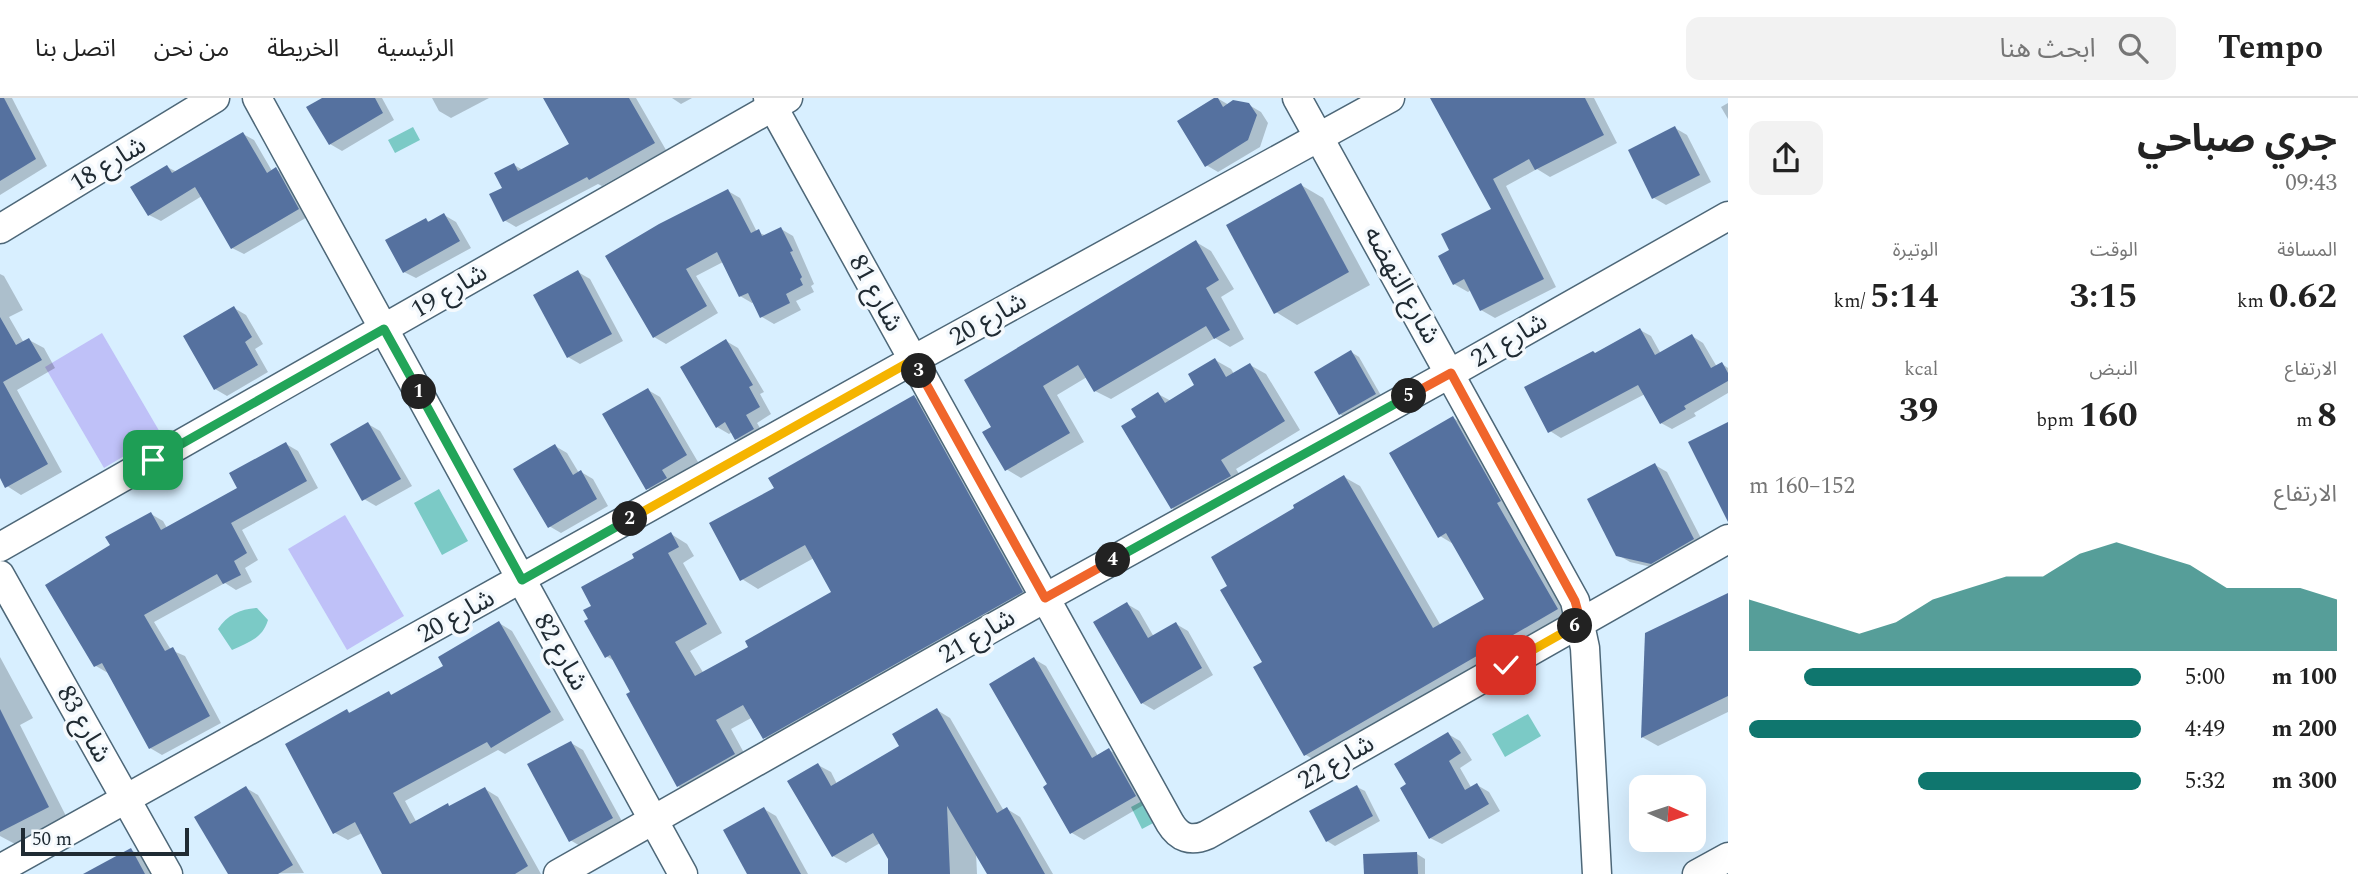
<!DOCTYPE html>
<html lang="ar">
<meta charset="utf-8">
<style>
:root{--surface:#fff;--page:#f2f2f2;--text:#222;--muted:#767676;--line:#e0e0e0;--accent:#0f766e}
body{margin:0;font-family:Spectral,"Noto Sans Arabic",serif;background:var(--page);color:var(--text);direction:rtl;height:100vh;display:flex;flex-direction:column;font-size:26px;white-space:nowrap}
*{box-sizing:border-box;margin:0}
p{font-size:23px;color:var(--muted)}
.icon{flex:none;width:38px;height:38px;fill:none;stroke:currentColor;stroke-width:2;stroke-linecap:round;stroke-linejoin:round}
.map{position:relative;flex:1;overflow:hidden;direction:ltr}
.drawer{display:flex;flex-direction:column;background:var(--surface);width:630px}
.drawer>*{flex:none}
.needle{width:46px;rotate:93deg}
.buttons{position:absolute;left:1629px;top:677px;display:grid;gap:14px}
.buttons a{display:grid;place-items:center;width:77px;height:77px;border-radius:14px;background:var(--surface);box-shadow:0 7px 28px #0002;font-size:35px}
.scale{position:absolute;left:21px;bottom:18px;width:168px;box-sizing:border-box;padding-left:7px;border:4px solid #202b33;border-top:0;font-size:19px;line-height:24px;white-space:nowrap;color:#202b33;-webkit-text-stroke:5px #f4f9fd;paint-order:stroke}
.pin{position:absolute;display:grid;place-items:center;width:60px;height:60px;color:#fff;margin:-30px;border-radius:14px;box-shadow:0 4px 10px #0006}
.km{position:absolute;width:35px;height:35px;margin:-18px;border-radius:50%;background:#222;color:#fff;font-size:19px;line-height:35px;text-align:center}
.round{display:grid;place-items:center;flex:none;width:74px;height:74px;border-radius:14px;background:var(--page)}
.overview{display:flex;align-items:center;justify-content:space-between;height:119px;padding:0 21px}
h1{font-size:38px;font-weight:700;line-height:52px}
.stats{display:grid;grid-template-columns:repeat(3,1fr);gap:10px;height:119px;padding:7px 21px}
.stats div{display:grid;align-content:center}
.stats b{font-size:35px;font-weight:700}
.stats small{font-size:19px;font-weight:400}
.stats p{font-size:19px}
.chart{height:196px;padding:14px 21px}
.chart p{display:flex;justify-content:space-between}
.chart svg{width:100%;height:126px;margin-top:7px;fill:var(--accent);opacity:.7}
ul{padding:0 21px;list-style:none;font-size:23px}
li{display:grid;grid-template-columns:112px 84px 1fr;align-items:center;height:52px}
li i{height:18px;border-radius:9px;background:var(--accent)}
header{display:flex;align-items:center;gap:42px;box-sizing:border-box;height:98px;padding:0 35px;background:var(--surface);border-bottom:2px solid var(--line)}
header strong{font-size:33px}
nav{display:flex;gap:38px;margin-inline-start:auto;font-size:24px}
.search{width:490px;height:63px;background:var(--page);display:flex;align-items:center;gap:18px;box-sizing:border-box;padding:0 24px;border-radius:14px;color:var(--muted);font-size:26px}
main{display:flex;flex:1;min-height:0}
.map>svg:first-child{display:block}
</style>
<header>
<strong>Tempo</strong>
<div class="search"><svg class="icon" aria-label="search" viewBox="0 0 24 24"><circle cx="10" cy="10" r="6"/><path d="M15 15l6 6"/></svg>ابحث هنا</div>
<nav><a>الرئيسية</a><a>الخريطة</a><a>من نحن</a><a>اتصل بنا</a></nav>
</header>
<main>
<section class="drawer">
<div class="overview"><div><h1>جري صباحي</h1><p>09:43</p></div><a class="round"><svg class="icon" aria-label="share" viewBox="0 0 24 24"><path d="M12 15V3M7 8l5-5 5 5M5 13v7h14v-7"/></svg></a></div>
<div class="stats">
<div><p>المسافة</p><b>0.62<small> km</small></b></div>
<div><p>الوقت</p><b>3:15</b></div>
<div><p>الوتيرة</p><b>5:14<small> /km</small></b></div>
</div>
<div class="stats">
<div><p>الارتفاع</p><b>8<small> m</small></b></div>
<div><p>النبض</p><b>160<small> bpm</small></b></div>
<div><p>kcal</p><b>39</b></div>
</div>
<div class="chart"><p><span>الارتفاع</span>152–160 m</p>
<svg viewBox="0 0 160 44" preserveAspectRatio="none"><path d="M0 44V26L10 30L20 34L30 38L40 34L50 26L60 22L70 18L80 18L90 10L100 6L110 10L120 14L130 22L140 22L150 22L160 26V44z"/></svg>
</div>
<ul>
<li><b>100 m</b>5:00<i style="width:86%"></i></li>
<li><b>200 m</b>4:49<i style="width:100%"></i></li>
<li><b>300 m</b>5:32<i style="width:57%"></i></li>
</ul>
</section>
<div class="map">
<svg width="1728" height="776" viewBox="0 0 1728 776">
<rect width="100%" height="100%" fill="#d8efff"/>
<g fill="#bfc1f8">
<path d="M102,235L161,336L104,370L45,269Z"/>
<path d="M345,417L404,518L347,552L288,451Z"/>
</g>
<g fill="#7bcac6">
<path d="M413,29L420,42L395,55L388,42Z"/>
<path d="M439,391L468,443L442,457L414,405Z"/>
<path d="M257,510L268,522C262,541 249,544 232,552L218,531C227,517 241,511 257,510Z"/>
<path d="M1528,616L1541,638L1505,659L1492,636Z"/>
<path d="M1146,701L1157,723L1142,731L1131,709Z"/>
</g>
<g fill="#0003">
<path d="M0,0H12L47,68L0,97Z"/>
<path d="M325,0H382L394,22L342,53L330,46Z"/>
<path d="M432,0H489L451,20L439,13Z"/>
<path d="M556,0H636L666,52L602,88L598,86L516,129L504,122V90L514,67L523,72L571,47Z"/>
<path d="M672,0H692L681,6Z"/>
<path d="M1217,0L1229,7H1249L1261,14L1268,25L1260,49L1218,74L1206,67Z"/>
<path d="M1441,0H1594L1617,45L1550,79L1537,71L1506,88L1556,189L1495,220L1481,212L1471,192L1468,194L1454,186L1451,153L1493,112Z"/>
<path d="M1728,5V21L1721,9Z"/>
<path d="M1675,30L1687,37L1711,84L1666,107L1654,100Z"/>
<path d="M243,36L254,42L272,73L276,71L287,78L309,118L244,156L232,150L202,98L161,123L149,117L167,69L177,74Z"/>
<path d="M1301,87L1323,100L1370,187L1297,227L1276,214Z"/>
<path d="M728,93L740,100L757,134L767,138L781,131L793,138L814,186L811,188L814,194L796,203L801,212L774,226L762,219L754,204L752,205L740,198L723,164L696,178L718,215L666,246L654,239L608,158Z"/>
<path d="M444,117L456,124L471,150L416,180L404,174L426,122L430,124Z"/>
<path d="M1196,144L1211,153L1234,191L1221,199L1244,241L1230,249L1215,240L1111,301L1095,293L1087,279L1057,297L1084,344L1021,380L1006,371L994,329Z"/>
<path d="M578,174L590,181L623,243L580,266L568,259Z"/>
<path d="M0,176L4,178L23,212L9,219L24,245L29,242L44,250L55,270L17,292L62,374L21,397L7,388L0,377Z"/>
<path d="M234,210L246,217L263,246L255,251L268,274L227,298L215,291Z"/>
<path d="M1640,232L1651,238L1661,256L1692,238L1703,245L1717,269L1722,266L1728,270V295L1694,315L1696,318L1672,331L1661,325L1645,296L1561,340L1550,333L1596,256Z"/>
<path d="M726,243L738,250L764,294L760,296L771,316L757,325L765,338L748,348L736,341L732,334L729,336L717,329Z"/>
<path d="M1351,254L1359,259L1383,301L1348,321L1340,316Z"/>
<path d="M1215,262L1231,271L1234,276L1250,267L1266,276L1300,332L1236,371L1246,387L1188,419L1172,410L1139,320L1158,296L1171,303L1197,288Z"/>
<path d="M648,292L660,299L698,364L673,379L678,387L659,397L647,390Z"/>
<path d="M914,299L930,308L1038,503L780,649L764,639L753,619L731,631L750,666L695,697L678,688L616,564L606,558L590,522L593,508L636,461L671,436L687,446L694,458L683,465L722,535L690,553L704,576L750,549L833,495L814,460L758,491L742,481L776,391Z"/>
<path d="M1453,320L1469,329L1572,520L1321,666L1306,657L1230,488L1297,411L1344,379L1360,388L1441,528L1486,501L1455,447L1440,438Z"/>
<path d="M368,326L380,333L412,388L376,408L364,401Z"/>
<path d="M286,346L298,353L318,390L242,432L258,462L245,470L252,484L236,492L225,485L154,524L171,552L185,558L221,625L162,657L150,650L108,575L96,568L112,448L151,416L163,423L167,430L240,391Z"/>
<path d="M555,348L567,355L579,375L581,374L593,381L608,408L561,435L549,428Z"/>
<path d="M1655,367L1667,374L1705,448L1664,472L1630,464L1618,457Z"/>
<path d="M1728,496V614L1658,648L1642,639L1646,536Z"/>
<path d="M1127,506L1139,513L1154,539L1176,526L1188,533L1213,577L1154,612L1142,605Z"/>
<path d="M499,525L512,533L564,622L505,656L498,652L405,703L417,725L485,691L498,699L541,776H382L384,775L362,735L348,742L335,735L347,613L352,616L389,595L393,598L446,568Z"/>
<path d="M0,559L33,620L20,627L67,720L15,746L0,738Z"/>
<path d="M1034,561L1046,568L1098,658L1109,652L1121,659L1147,705L1084,742L1072,735L1045,689L1049,687Z"/>
<path d="M937,612L950,620L1004,713L1007,711L1020,719L1053,776H989L976,754L977,776H898L880,745L846,765L833,758L818,667L831,674L837,686L901,648Z"/>
<path d="M1448,636L1460,643L1472,662L1460,670L1472,691L1477,687L1489,694L1500,713L1442,746L1430,740L1408,687Z"/>
<path d="M571,645L583,652L624,727L582,749L570,742Z"/>
<path d="M1357,689L1365,693L1380,723L1335,748L1327,743Z"/>
<path d="M246,690L258,697L304,775L230,776Z"/>
<path d="M764,711L776,718L808,776H749Z"/>
<path d="M131,752L142,758L152,776H87Z"/>
<path d="M1417,756L1425,761V776H1365Z"/>
</g>
<g fill="#55719f">
<path d="M0,0H4L36,61L0,83Z"/>
<path d="M322,0H375L383,15L329,47L306,9Z"/>
<path d="M543,0H629L655,45L589,82L587,79L503,124L489,96L502,90L494,75L514,65L518,73L569,46Z"/>
<path d="M1214,0H1218L1223,9L1233,2L1249,5L1257,17L1248,42L1205,69L1177,23Z"/>
<path d="M1430,0H1585L1604,37L1535,72L1529,61L1493,81L1544,181L1480,213L1464,181L1453,187L1438,158L1449,152L1441,136L1491,111Z"/>
<path d="M1675,28L1700,77L1652,101L1628,52Z"/>
<path d="M243,34L267,75L276,69L299,111L231,151L195,89L148,118L130,89L167,67L172,75Z"/>
<path d="M1301,85L1349,174L1274,216L1226,127Z"/>
<path d="M728,91L751,135L759,131L762,138L781,129L793,153L790,154L802,179L800,181L803,187L786,196L790,205L760,220L748,195L739,199L717,154L686,171L707,208L653,240L605,158L659,126Z"/>
<path d="M444,115L460,143L403,175L385,142L426,120L428,124Z"/>
<path d="M1196,142L1219,182L1206,190L1230,232L1214,241L1206,228L1094,294L1078,267L1043,288L1070,335L1005,373L982,334L991,329L964,282Z"/>
<path d="M578,172L612,236L567,260L533,197Z"/>
<path d="M234,208L252,239L245,244L258,267L214,292L183,238Z"/>
<path d="M0,219L16,247L29,240L42,262L3,284L48,366L5,390L0,380Z"/>
<path d="M1640,230L1655,257L1692,236L1711,270L1722,264L1728,275V283L1684,308L1686,311L1660,326L1638,287L1548,335L1524,289L1593,253L1595,255Z"/>
<path d="M726,241L753,287L749,289L760,309L746,317L754,331L735,342L725,324L716,330L680,269Z"/>
<path d="M1351,252L1376,296L1339,317L1314,274Z"/>
<path d="M1215,260L1226,279L1250,265L1285,323L1221,362L1231,378L1171,411L1121,328L1136,319L1131,311L1158,294L1165,305L1194,287L1188,276Z"/>
<path d="M648,290L687,357L662,372L667,380L646,392L602,316Z"/>
<path d="M914,297L1023,494L763,641L743,607L716,622L735,656L677,689L626,596L630,594L610,557L605,560L584,523L588,521L583,512L591,508L581,489L634,460L632,456L671,434L679,449L668,455L707,526L675,544L695,578L748,549L745,543L831,494L805,447L740,483L709,425L774,390L768,380Z"/>
<path d="M1453,318L1501,403L1497,405L1558,511L1304,658L1253,569L1262,564L1220,492L1227,488L1211,459L1294,410L1293,407L1344,377L1433,530L1484,501L1446,435L1438,440L1389,355Z"/>
<path d="M368,324L401,381L362,403L330,346Z"/>
<path d="M1728,324V424L1688,344Z"/>
<path d="M286,344L307,383L231,425L247,455L234,463L241,477L223,486L217,476L144,517L165,553L173,549L210,618L149,651L102,565L94,569L45,487L110,447L105,439L151,414L161,432L237,390L229,375Z"/>
<path d="M555,346L573,377L581,372L597,401L548,430L513,371Z"/>
<path d="M1655,365L1694,441L1651,466L1616,458L1587,401Z"/>
<path d="M1728,495V598L1641,640L1645,535Z"/>
<path d="M1127,504L1148,540L1176,524L1202,570L1141,606L1093,524Z"/>
<path d="M499,523L551,614L491,650L487,644L393,695L410,726L448,705L449,708L485,689L528,768L515,776H382L355,724L333,736L285,646L347,611L349,615L389,593L391,597L443,568L438,559Z"/>
<path d="M1034,559L1092,660L1109,650L1136,698L1070,736L1043,689L1047,686L989,586Z"/>
<path d="M937,610L997,715L1007,709L1045,776H987L947,708L950,776H888V761L873,735L832,759L787,683L818,665L831,688L899,648L892,636Z"/>
<path d="M0,611L49,709L0,734Z"/>
<path d="M1448,634L1461,655L1449,663L1465,692L1477,685L1489,706L1429,741L1400,690L1406,686L1394,666Z"/>
<path d="M571,643L613,720L569,744L527,666Z"/>
<path d="M1357,687L1373,718L1326,744L1309,713Z"/>
<path d="M246,688L293,767L278,776H228L194,719Z"/>
<path d="M764,709L801,776H747L723,732Z"/>
<path d="M131,750L145,776H83Z"/>
<path d="M1417,754L1418,776H1364L1363,756Z"/>
</g>
<g fill="none" stroke-linecap="round" stroke-linejoin="round">
<g stroke="#4d6778" stroke-width="31">
<g id="minor">
<path d="M257,0L683,776"/>
<path d="M768,0L1170,725C1179,740 1191,744 1207,737L1728,441"/>
<path d="M1297,0L1575,503L1585,550L1597,776"/>
<path d="M0,131L215,0"/>
<path d="M0,449L788,0"/>
<path d="M0,477L168,776"/>
<path d="M0,771L913,262L1390,0"/>
<path d="M558,776L1045,500L1451,275L1728,118"/>
<path d="M1697,776L1728,759"/>
</g>
</g>
<use href="#minor" stroke="#fff" stroke-width="28"/>
</g>
<g fill="none" stroke-linecap="round" stroke-linejoin="round">
<g stroke="#fff" stroke-width="14">
<path id="split-1" d="M153,362L384,231L419,294"/>
</g>
<g stroke="#fff" stroke-width="14">
<path id="split-2" d="M419,294L522,482L630,421"/>
</g>
<g stroke="#fff" stroke-width="14">
<path id="split-3" d="M630,421L913,262L919,273"/>
</g>
<g stroke="#fff" stroke-width="14">
<path id="split-4" d="M919,273L1045,500L1113,462"/>
</g>
<g stroke="#fff" stroke-width="14">
<path id="split-5" d="M1113,462L1409,298"/>
</g>
<g stroke="#fff" stroke-width="14">
<path id="split-6" d="M1409,298L1451,275L1575,503L1581,525L1575,528"/>
</g>
<g stroke="#fff" stroke-width="14">
<path id="split-7" d="M1506,567L1575,528"/>
</g>
<use href="#split-1" stroke="#22a559" stroke-width="9"/>
<use href="#split-2" stroke="#22a559" stroke-width="9"/>
<use href="#split-3" stroke="#f5b400" stroke-width="9"/>
<use href="#split-4" stroke="#f0652b" stroke-width="9"/>
<use href="#split-5" stroke="#22a559" stroke-width="9"/>
<use href="#split-6" stroke="#f0652b" stroke-width="9"/>
<use href="#split-7" stroke="#f5b400" stroke-width="9"/>
</g>
<g text-anchor="middle" dominant-baseline="central" stroke-width="7" stroke-linejoin="round" paint-order="stroke">
<g font-size="26" fill="#202b33" stroke="#f4f9fd">
<text transform="translate(108 66) rotate(-31)">شارع 18</text>
<text transform="translate(1402 187) rotate(61)">شارع النهضه</text>
<text transform="translate(449 193) rotate(-30)">شارع 19</text>
<text transform="translate(876 195) rotate(61)">شارع 81</text>
<text transform="translate(988 221) rotate(-29)">شارع 20</text>
<text transform="translate(1509 242) rotate(-30)">شارع 21</text>
<text transform="translate(456 518) rotate(-29)">شارع 20</text>
<text transform="translate(977 538) rotate(-30)">شارع 21</text>
<text transform="translate(561 554) rotate(61)">شارع 82</text>
<text transform="translate(84 626) rotate(61)">شارع 83</text>
<text transform="translate(1336 664) rotate(-30)">شارع 22</text>
</g>
</g>
</svg>
<div class="buttons">
<a><svg class="needle" viewBox="-14 -14 28 28"><path d="M0-13l5 13h-10z" fill="#e53935"/><path d="M0 13l5-13h-10z" fill="#767676"/></svg></a>
</div>
<div class="scale">50 m</div>
<div class="pin" style="left:153px;top:362px;background:#1e9e55"><svg class="icon" aria-label="arrive" viewBox="0 0 24 24"><path d="M6 21V4h12l-3 4 3 4H6"/></svg></div>
<div class="pin" style="left:1506px;top:567px;background:#d93025"><svg class="icon" aria-label="check" viewBox="0 0 24 24"><path d="M5 12l5 5 9-10"/></svg></div>
<b class="km" style="left:419px;top:294px">1</b>
<b class="km" style="left:630px;top:421px">2</b>
<b class="km" style="left:919px;top:273px">3</b>
<b class="km" style="left:1113px;top:462px">4</b>
<b class="km" style="left:1409px;top:298px">5</b>
<b class="km" style="left:1575px;top:528px">6</b>
</div>
</main>
